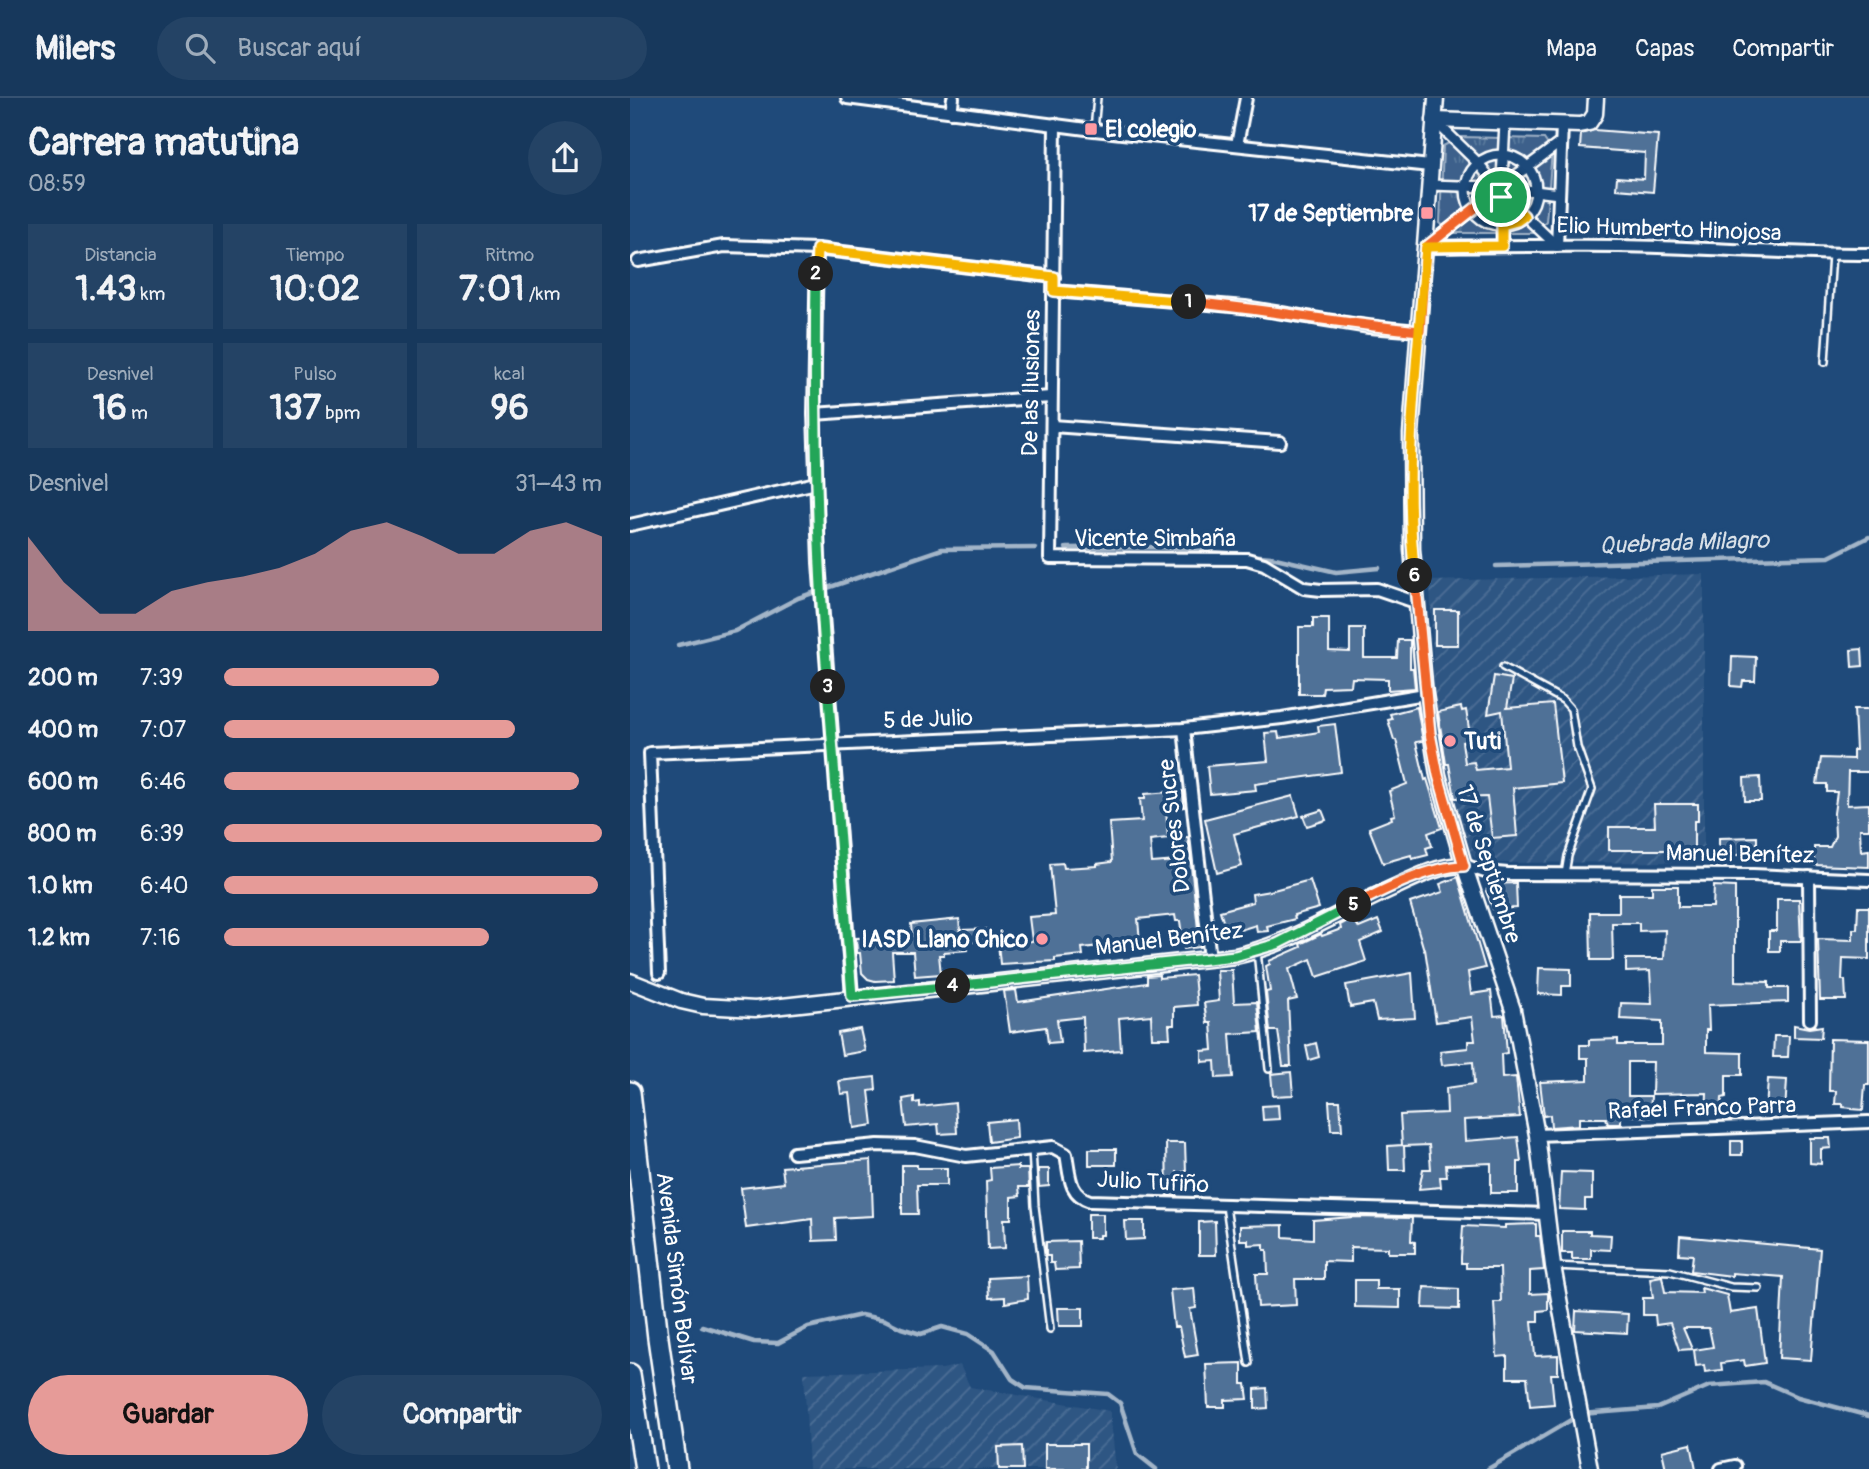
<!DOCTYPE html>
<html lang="es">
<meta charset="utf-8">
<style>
:root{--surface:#17385c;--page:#244365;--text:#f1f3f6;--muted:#9eacbb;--line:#365272;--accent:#e69b98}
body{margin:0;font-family:Pangolin,sans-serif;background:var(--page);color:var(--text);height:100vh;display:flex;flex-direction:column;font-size:26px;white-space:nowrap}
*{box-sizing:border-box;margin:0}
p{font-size:23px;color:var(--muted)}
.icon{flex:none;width:38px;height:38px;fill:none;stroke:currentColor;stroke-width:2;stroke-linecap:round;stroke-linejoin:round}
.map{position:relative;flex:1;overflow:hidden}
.side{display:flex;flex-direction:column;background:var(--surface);width:630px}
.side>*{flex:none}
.pin{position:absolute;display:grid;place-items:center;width:60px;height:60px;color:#fff;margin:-30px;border:4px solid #fff;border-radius:50%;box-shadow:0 2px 7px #0007}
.km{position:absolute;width:35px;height:35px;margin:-18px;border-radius:50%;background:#222;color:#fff;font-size:19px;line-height:35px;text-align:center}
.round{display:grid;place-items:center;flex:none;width:74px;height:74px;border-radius:37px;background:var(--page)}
.headline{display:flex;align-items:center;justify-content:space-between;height:119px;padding:0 28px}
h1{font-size:38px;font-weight:700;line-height:52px}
.stats{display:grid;grid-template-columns:repeat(3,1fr);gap:10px;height:119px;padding:7px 28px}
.stats div{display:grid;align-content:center;border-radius:0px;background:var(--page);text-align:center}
.stats b{font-size:35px;font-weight:700}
.stats small{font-size:19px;font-weight:400}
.stats p{font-size:19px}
.chart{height:196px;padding:14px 28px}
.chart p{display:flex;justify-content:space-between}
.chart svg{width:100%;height:126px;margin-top:7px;fill:var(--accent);opacity:.7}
.action{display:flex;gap:14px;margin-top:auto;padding:14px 28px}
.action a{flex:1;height:80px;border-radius:42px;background:var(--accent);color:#111;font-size:28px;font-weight:700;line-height:80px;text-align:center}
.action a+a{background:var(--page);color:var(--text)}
ul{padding:0 28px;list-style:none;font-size:23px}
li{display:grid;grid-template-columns:112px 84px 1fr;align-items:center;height:52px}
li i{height:18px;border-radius:9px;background:var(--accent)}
header{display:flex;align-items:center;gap:42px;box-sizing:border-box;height:98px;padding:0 35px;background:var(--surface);border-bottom:2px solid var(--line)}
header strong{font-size:33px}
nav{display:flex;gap:38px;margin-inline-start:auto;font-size:24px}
.search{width:490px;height:63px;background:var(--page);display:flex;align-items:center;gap:18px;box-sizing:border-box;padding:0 24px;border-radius:38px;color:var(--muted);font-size:26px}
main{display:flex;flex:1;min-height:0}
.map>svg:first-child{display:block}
</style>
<header>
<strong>Milers</strong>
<div class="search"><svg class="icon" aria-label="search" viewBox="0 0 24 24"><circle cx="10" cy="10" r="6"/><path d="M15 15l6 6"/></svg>Buscar aquí</div>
<nav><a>Mapa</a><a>Capas</a><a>Compartir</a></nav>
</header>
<main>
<section class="side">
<div class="headline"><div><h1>Carrera matutina</h1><p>08:59</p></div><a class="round"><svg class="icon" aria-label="share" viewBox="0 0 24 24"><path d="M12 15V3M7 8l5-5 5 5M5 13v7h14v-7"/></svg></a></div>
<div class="stats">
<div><p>Distancia</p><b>1.43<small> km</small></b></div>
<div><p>Tiempo</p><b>10:02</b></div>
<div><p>Ritmo</p><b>7:01<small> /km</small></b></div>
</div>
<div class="stats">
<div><p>Desnivel</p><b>16<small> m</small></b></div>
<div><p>Pulso</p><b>137<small> bpm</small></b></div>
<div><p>kcal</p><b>96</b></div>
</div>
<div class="chart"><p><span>Desnivel</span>31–43 m</p>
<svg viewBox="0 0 160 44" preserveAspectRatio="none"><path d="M0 44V11L10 27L20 38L30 38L40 30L50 27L60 25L70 22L80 17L90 9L100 6L110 11L120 17L130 17L140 9L150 6L160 11V44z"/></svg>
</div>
<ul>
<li><b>200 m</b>7:39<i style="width:57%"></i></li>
<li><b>400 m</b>7:07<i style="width:77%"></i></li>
<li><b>600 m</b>6:46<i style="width:94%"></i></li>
<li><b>800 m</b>6:39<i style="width:100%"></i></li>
<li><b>1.0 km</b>6:40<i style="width:99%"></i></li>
<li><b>1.2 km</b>7:16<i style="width:70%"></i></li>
</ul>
<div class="action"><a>Guardar</a><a>Compartir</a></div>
</section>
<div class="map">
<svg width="1239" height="1371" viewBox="0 0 1239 1371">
<defs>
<pattern id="industrial-furrows" width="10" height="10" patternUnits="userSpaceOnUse" patternTransform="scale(1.75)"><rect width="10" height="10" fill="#2e5683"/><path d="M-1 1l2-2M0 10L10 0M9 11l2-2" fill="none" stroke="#4d6f96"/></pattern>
<pattern id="park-tufts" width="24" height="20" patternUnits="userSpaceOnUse" patternTransform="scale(1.75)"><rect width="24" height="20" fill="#3c618b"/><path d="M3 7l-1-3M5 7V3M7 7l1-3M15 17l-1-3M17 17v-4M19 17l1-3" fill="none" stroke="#59799c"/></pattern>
</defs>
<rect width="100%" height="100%" fill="#1f4a7a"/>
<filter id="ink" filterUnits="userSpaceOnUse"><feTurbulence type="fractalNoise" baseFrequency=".0143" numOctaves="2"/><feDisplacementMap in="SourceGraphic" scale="14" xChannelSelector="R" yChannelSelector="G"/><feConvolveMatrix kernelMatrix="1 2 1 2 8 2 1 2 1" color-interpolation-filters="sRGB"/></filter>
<g filter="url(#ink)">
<g fill="url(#industrial-furrows)">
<path d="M1074,476V764L850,765L842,757L814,667L804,597L800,483Z"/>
<path d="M330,1267L340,1289L480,1313L486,1371H179L174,1275L312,1271Z"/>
</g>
<path fill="url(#park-tufts)" stroke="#9eb0c5" stroke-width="2" d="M831,39L914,41L922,53L916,123L905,135H822L810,125L813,48Z"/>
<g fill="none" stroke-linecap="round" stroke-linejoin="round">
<g stroke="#a3b5c8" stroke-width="4.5">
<path d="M436,450L529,449L641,459L706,474L749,470"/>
<path d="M866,468L1199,459L1239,439"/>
<path d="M48,547L105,533L168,500L312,451L405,450"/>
<path d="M72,1228L124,1244L148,1245L178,1229L231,1217L255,1222L271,1230L291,1236L312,1229L338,1236L364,1253L382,1281L396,1290L478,1296L490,1305L507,1356L526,1371"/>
<path d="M858,1371L951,1316L1028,1310L1079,1288L1134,1284L1168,1299L1239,1318"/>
</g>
</g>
<g fill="#507197" stroke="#fff" stroke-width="2">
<path d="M964,32L1028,37L1023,94L986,91L987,79L1014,81L1015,55L950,50L951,36Z"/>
<rect x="805" y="512" width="23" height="35"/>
<path d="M683,520H699V553L720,554V530H734V560H767L768,542H780V570H783L785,590L758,592V581L722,580L721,588L693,589L692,596H669V529H683Z"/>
<path d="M1232,551L1233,568L1222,569L1221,552Z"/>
<path d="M1102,558L1126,559L1125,583H1113L1112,589L1101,588Z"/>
<path d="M864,578L882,581L877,610L923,606L932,685L883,690L887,738L862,740L857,699L825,700L819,666H816L808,614L831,609L832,613L836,612L841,643L832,644L835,665L844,664L846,672L877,669L872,613L858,616Z"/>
<path d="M787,609L793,643L786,644L795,682L797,681L812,730L798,735L802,748L796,750L798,757L782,761L781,757L753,765L739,730L762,721L761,718L765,717L759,693L777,686L766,642H764L758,622L762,621L760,616Z"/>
<path d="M1224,611H1239V674H1218L1217,707L1239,706V731H1230L1231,753L1239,752V769L1184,767V749H1200L1205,738L1204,715L1207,694H1197V686H1187L1191,660L1223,661V652H1226Z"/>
<path d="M705,626L711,674L625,686L626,692L580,696L577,668L638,663L635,635L648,634L649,640L677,636L689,634L688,628Z"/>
<path d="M1130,679L1131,703H1115L1114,680Z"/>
<path d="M553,693L554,709L536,711L538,740L520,742L522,765L547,763L546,740L558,739L570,849L554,851L550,823H546L545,817L508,821L510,844L452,850L453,857L425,860V863L370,866L368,845L402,843L399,819L425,817L420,766L433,765L434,770L467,768V766L482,764L479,725L512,723L510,701H515V696Z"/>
<path d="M663,698L669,718L604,736L612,768L587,775L575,721Z"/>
<path d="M1024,706H1068V723H1064V752H979V729H1025Z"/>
<path d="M692,712L696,722L677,728L673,718Z"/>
<path d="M1127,739V757H1089V740Z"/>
<path d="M828,779L855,870L838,874L841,896L861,893L864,918L874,917L877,955L871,956L872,980L886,979L890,1019L834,1022L835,1043L888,1039L891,1064H888V1095H861V1065L816,1067L817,1079H810L811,1089L789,1091L793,1071H801L799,1047L774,1048L775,1072H759L758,1048L772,1047L770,1017L817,1015L816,990L844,986L843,964L812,967L810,953L838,950V943H845L842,919L806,924L795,851L794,852L780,805L813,794L810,786Z"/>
<path d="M680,782L689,810L664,817L665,821L637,828L638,833L627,834L626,827L597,836L590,813L623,804L622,796L640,793Z"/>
<path d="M886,785L887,810L863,811L856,793L860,786Z"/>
<path d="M1022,788H1048V809H1083L1084,788L1105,789V883L1139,884V890H1158V904L1078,907L1079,932H1076V954L1112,955V977H1096V999L1092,1000L1091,1016H1076L1077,995L1022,996L1023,964H998V998H1021L1020,1019L991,1017V1026H978L976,1020H949V1027L921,1029L920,1017L914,1018L910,984L958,982V960H950V947H959V942L988,941V947H1032V923L990,921L991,905L1022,906L1020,873L996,874V861H1034L1035,832L1009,833V825H982L983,862H961L960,814H989V796H1022Z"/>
<path d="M1147,801H1169L1171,843H1150V853H1139V833H1147Z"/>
<path d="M1228,809H1239V861L1213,860L1212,882H1215L1216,902H1190L1188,841L1223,842V831H1227Z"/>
<path d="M723,820L729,830L748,822L753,834L730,844L736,863L687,879L681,861L659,871L667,901L658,903L661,968H653L648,933H640L636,894L640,893L636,868L640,866L639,863L671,849L670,846L691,836L692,838L711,831L710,827Z"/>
<path d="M329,821L330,832L359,831V843L337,844L338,852L314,854V857H309L311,876L285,878L283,854H262L264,882L245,883L238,881L232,875L230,855H227L226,840L282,838L281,826Z"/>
<path d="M909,870L941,871V888H932V897L908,896Z"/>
<path d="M587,872H602L604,905L627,904L630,934L600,936L603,979L586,980L585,963L572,964V953L583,952L581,925H577L574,905L589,903Z"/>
<path d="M782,875L785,920L747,922L743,905L720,909L716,887Z"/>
<path d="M529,877V880L564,877L567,907L544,909V927H539L540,940H522L521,917L489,920L491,952L454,955L453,919L427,922L430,944L418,945L416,929L380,934L374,893L386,892L388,904L517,885V878Z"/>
<path d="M1164,927L1179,930L1192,928L1191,940L1164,939Z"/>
<path d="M230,931L235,953L212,957L208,935Z"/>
<path d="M1144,938H1159L1158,959H1143Z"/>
<path d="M1200,941L1239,942V987H1235L1233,1012L1222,1011V1010L1213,1009V1006H1205L1206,993H1199Z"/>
<path d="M686,945L689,959L679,962L676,948Z"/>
<path d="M661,974L663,997L643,998L641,976Z"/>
<path d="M245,979L246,992L239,993L243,1027L224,1030L220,995L211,996L209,983Z"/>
<path d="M1138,981L1157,982L1155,1014L1136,1013Z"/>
<path d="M284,999V1005L290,1004V1009L325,1005L327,1035L309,1036L308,1026L276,1029L273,1001Z"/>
<path d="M699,1003H710L712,1032H701Z"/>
<path d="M648,1007L649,1021L633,1022L632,1008Z"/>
<path d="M386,1021L387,1040L359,1044L357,1024Z"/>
<path d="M1180,1040H1200L1201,1050L1191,1051V1066L1180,1065Z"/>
<rect x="1101" y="1043" width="11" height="14"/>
<path d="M536,1045H555L556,1074H547V1098L537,1097Z"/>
<rect x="459" y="1051" width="27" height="16"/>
<path d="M241,1062L243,1118L205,1120L206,1142L183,1143L182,1121L116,1130L111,1090L154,1085L152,1069Z"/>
<path d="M272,1067H287V1070H317V1087H287L288,1116H272Z"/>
<path d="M388,1068V1071H398L399,1089H389L390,1098L381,1099V1121H374L375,1150L358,1151L356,1083L361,1082L360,1070Z"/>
<path d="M408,1071H419V1088L409,1089Z"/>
<path d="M931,1074L962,1075V1101H955V1112L929,1111Z"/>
<path d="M458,1116H473V1137H469V1140H458Z"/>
<path d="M723,1119L782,1120L781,1143L785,1144V1155H758V1150L721,1149V1164L694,1163V1181H665L666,1207L628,1209L626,1176H638L637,1152H634V1146L618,1147V1142H610V1128L653,1127V1139L683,1141V1122Z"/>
<path d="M495,1123H514V1141L496,1142Z"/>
<path d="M585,1123L586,1157H569V1124Z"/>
<path d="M906,1126V1138H910L914,1172L900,1173V1196L918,1195V1212L908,1213V1223H902L905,1258L928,1257V1276H921L924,1306L900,1308L897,1280H877V1258L867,1259L864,1204H871L870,1170H836V1165H831V1159L833,1128L875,1130V1127Z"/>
<path d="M932,1133H960V1136L981,1137L980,1152L961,1151V1161H942V1155H932Z"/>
<path d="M1050,1138L1190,1151L1181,1262L1149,1260L1153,1179L1102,1175V1178L1061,1173L1063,1157L1049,1156Z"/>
<path d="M448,1143L449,1171L425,1172L424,1165H420V1158H416V1144Z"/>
<path d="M397,1178L398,1201L375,1205V1199L359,1200L358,1180Z"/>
<path d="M1032,1178L1035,1194L1072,1195L1071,1190L1097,1197L1100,1215L1128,1211L1135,1265L1115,1268L1114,1262L1091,1265L1092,1272L1075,1274L1074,1267L1066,1268L1064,1252L1083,1249L1079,1230H1053L1062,1251L1049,1252L1040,1225L1026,1227L1025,1217H1013V1200H1023L1020,1180Z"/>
<path d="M725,1182H746V1191H770V1210L725,1209Z"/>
<path d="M794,1189L829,1191V1211L793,1210Z"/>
<path d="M564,1190L566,1210L560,1211L568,1257L555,1259L549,1229H544L540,1192Z"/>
<path d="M428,1210H453V1228H429Z"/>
<path d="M946,1213L998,1216L997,1235L945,1232Z"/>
<path d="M612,1265V1286H616L618,1301L595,1302V1309H578L576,1266Z"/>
<path d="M637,1290L638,1310L625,1311V1291Z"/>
<rect x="415" y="1346" width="41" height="25"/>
<path d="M1061,1346L1066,1371H1036L1032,1353Z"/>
<path d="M392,1348L393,1371H369L368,1349Z"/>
</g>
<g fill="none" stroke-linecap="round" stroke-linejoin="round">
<g stroke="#fff" stroke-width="10">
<g id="service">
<path d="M464,32L467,0"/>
<path d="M1195,264L1202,156"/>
<path d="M873,569L933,602L941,611L947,649L962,691L938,758L935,776"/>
<path d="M627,853L639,971"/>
<path d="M402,1050L405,1108L420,1231"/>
<path d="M596,1108L619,1265"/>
<path d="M923,1168L1040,1173L1101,1189L1129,1190"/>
</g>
</g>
<g stroke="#fff" stroke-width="14">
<g id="pedestrian">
<path d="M804,22L849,66L863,84"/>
<circle cx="871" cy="92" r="35"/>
<circle cx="870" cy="90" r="9"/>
<path d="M872,81L875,25"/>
<path d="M877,84L931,44"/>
<path d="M799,87L861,89"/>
<path d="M879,90L929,96"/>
<path d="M874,98L927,148"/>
<path d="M871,99L872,148"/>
<path d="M796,149L863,96"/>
</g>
</g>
<g stroke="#fff" stroke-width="16">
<g id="minor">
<path d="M217,0L464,32L800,68"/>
<path d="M321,14L323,0"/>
<path d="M425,26L420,460L617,461L634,466L674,490L691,492L747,491L788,505"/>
<path d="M607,47L616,0"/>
<path d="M927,148L932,27"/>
<path d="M796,149C890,148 985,146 1079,151C1133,153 1185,156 1239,156"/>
<path d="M187,151L184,316L189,465L222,898"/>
<path d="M8,163L94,148L187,151L424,179"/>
<path d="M424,193L615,209L739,229L790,233"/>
<path d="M184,316L421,299"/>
<path d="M422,328L650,344"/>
<path d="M0,427L186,385"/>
<path d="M554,631L580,861"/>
<path d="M834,767L855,774L878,776L1123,777L1239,782"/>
<path d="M1179,779L1180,922"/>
<path d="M29,875L20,655L554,631L652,620L795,596"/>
<path d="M907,1037L1239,1024"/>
<path d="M164,1055L248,1047L285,1048L336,1058L423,1049L436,1056C440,1076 438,1096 460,1103L917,1116"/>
<path d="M1091,1371L1105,1368"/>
</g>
</g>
<g stroke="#fff" stroke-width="19">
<g id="tertiary">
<path d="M806,0L781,336L782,451L795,596L808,677L834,767L883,912L907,1037L923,1168L960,1371"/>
<path d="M804,22L949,27L959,25L965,16L966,0"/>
<path d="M0,883L51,903L73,908L125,911L605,858C662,846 714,811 767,788C788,778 811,767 834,767"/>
</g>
</g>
<g stroke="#fff" stroke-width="24">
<g id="trunk">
<path d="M0,994L28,1240L47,1371"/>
<path d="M0,1276L15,1371"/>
</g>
</g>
<use href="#service" stroke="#1f4a7a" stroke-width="5"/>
<use href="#pedestrian" stroke="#1f4a7a" stroke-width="9"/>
<use href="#minor" stroke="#1f4a7a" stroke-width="10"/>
<use href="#tertiary" stroke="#1f4a7a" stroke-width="14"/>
<use href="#trunk" stroke="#1f4a7a" stroke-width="19"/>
</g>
</g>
<g fill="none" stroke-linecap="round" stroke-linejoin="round" filter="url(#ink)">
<g stroke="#fff" stroke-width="14">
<path id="split-1" d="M559,204C636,211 713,226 790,233L796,149L863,96L871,99"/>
</g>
<g stroke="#fff" stroke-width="14">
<path id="split-2" d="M186,176L187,151L424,179V193L559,204"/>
</g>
<g stroke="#fff" stroke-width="14">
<path id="split-3" d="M186,176C184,314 186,451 198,589"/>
</g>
<g stroke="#fff" stroke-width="14">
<path id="split-4" d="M198,589L222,898L323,888"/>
</g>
<g stroke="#fff" stroke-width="14">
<path id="split-5" d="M323,888L605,858L647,846L724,807"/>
</g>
<g stroke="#fff" stroke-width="14">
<path id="split-6" d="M724,807C753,792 800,768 834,768L808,677L800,635L785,478"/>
</g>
<g stroke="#fff" stroke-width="14">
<path id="split-7" d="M785,478C772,369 788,258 796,149L872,148V127L887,123L894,118L874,98L871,99"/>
</g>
<use href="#split-1" stroke="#f0652b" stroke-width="9"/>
<use href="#split-2" stroke="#f5b400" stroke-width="9"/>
<use href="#split-3" stroke="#22a559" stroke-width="9"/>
<use href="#split-4" stroke="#22a559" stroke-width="9"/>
<use href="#split-5" stroke="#22a559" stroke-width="9"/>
<use href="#split-6" stroke="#f0652b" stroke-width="9"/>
<use href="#split-7" stroke="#f5b400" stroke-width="9"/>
</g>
<g fill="#ff9aa2" stroke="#1f4a7a" stroke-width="2.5">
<rect x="454" y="24" width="14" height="14" rx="3.5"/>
<rect x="790" y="108" width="14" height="14" rx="3.5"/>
<circle cx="820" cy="643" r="7"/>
<circle cx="412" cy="841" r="7"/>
</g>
<g text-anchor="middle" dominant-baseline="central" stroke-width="7" stroke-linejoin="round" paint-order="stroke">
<g font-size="23" font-weight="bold" fill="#fff" stroke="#1f4a7a" text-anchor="start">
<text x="475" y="31">El colegio</text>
<text x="783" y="115" text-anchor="end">17 de Septiembre</text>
<text x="834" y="643">Tuti</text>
<text x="398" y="841" text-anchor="end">IASD Llano Chico</text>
</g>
<g font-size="23" fill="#fff" stroke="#1f4a7a">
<text transform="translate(1039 131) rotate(2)">Elio Humberto Hinojosa</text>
<text transform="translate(401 285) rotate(-89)">De las Ilusiones</text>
<text x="525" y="440">Vicente Simbaña</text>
<text transform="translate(298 621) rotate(-2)">5 de Julio</text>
<text transform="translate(544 728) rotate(-97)">Dolores Sucre</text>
<text transform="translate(1110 756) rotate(1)">Manuel Benítez</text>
<text transform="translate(859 766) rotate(72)">17 de Septiembre</text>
<text transform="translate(539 841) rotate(-7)">Manuel Benítez</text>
<text transform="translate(1072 1010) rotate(-2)">Rafael Franco Parra</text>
<text transform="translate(523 1084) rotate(3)">Julio Tufiño</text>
<text transform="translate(47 1180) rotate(83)">Avenida Simón Bolívar</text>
</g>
<g font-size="24" font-style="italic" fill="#d8e0e8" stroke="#1f4a7a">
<text transform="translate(1054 445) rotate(-2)">Quebrada Milagro</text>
</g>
</g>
</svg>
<div class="pin" style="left:871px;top:99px;background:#1e9e55"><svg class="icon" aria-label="arrive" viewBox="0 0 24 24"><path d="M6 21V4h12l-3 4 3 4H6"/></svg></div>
<b class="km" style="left:559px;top:204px">1</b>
<b class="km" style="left:186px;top:176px">2</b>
<b class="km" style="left:198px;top:589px">3</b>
<b class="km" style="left:323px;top:888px">4</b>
<b class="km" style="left:724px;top:807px">5</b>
<b class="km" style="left:785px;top:478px">6</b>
</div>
</main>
